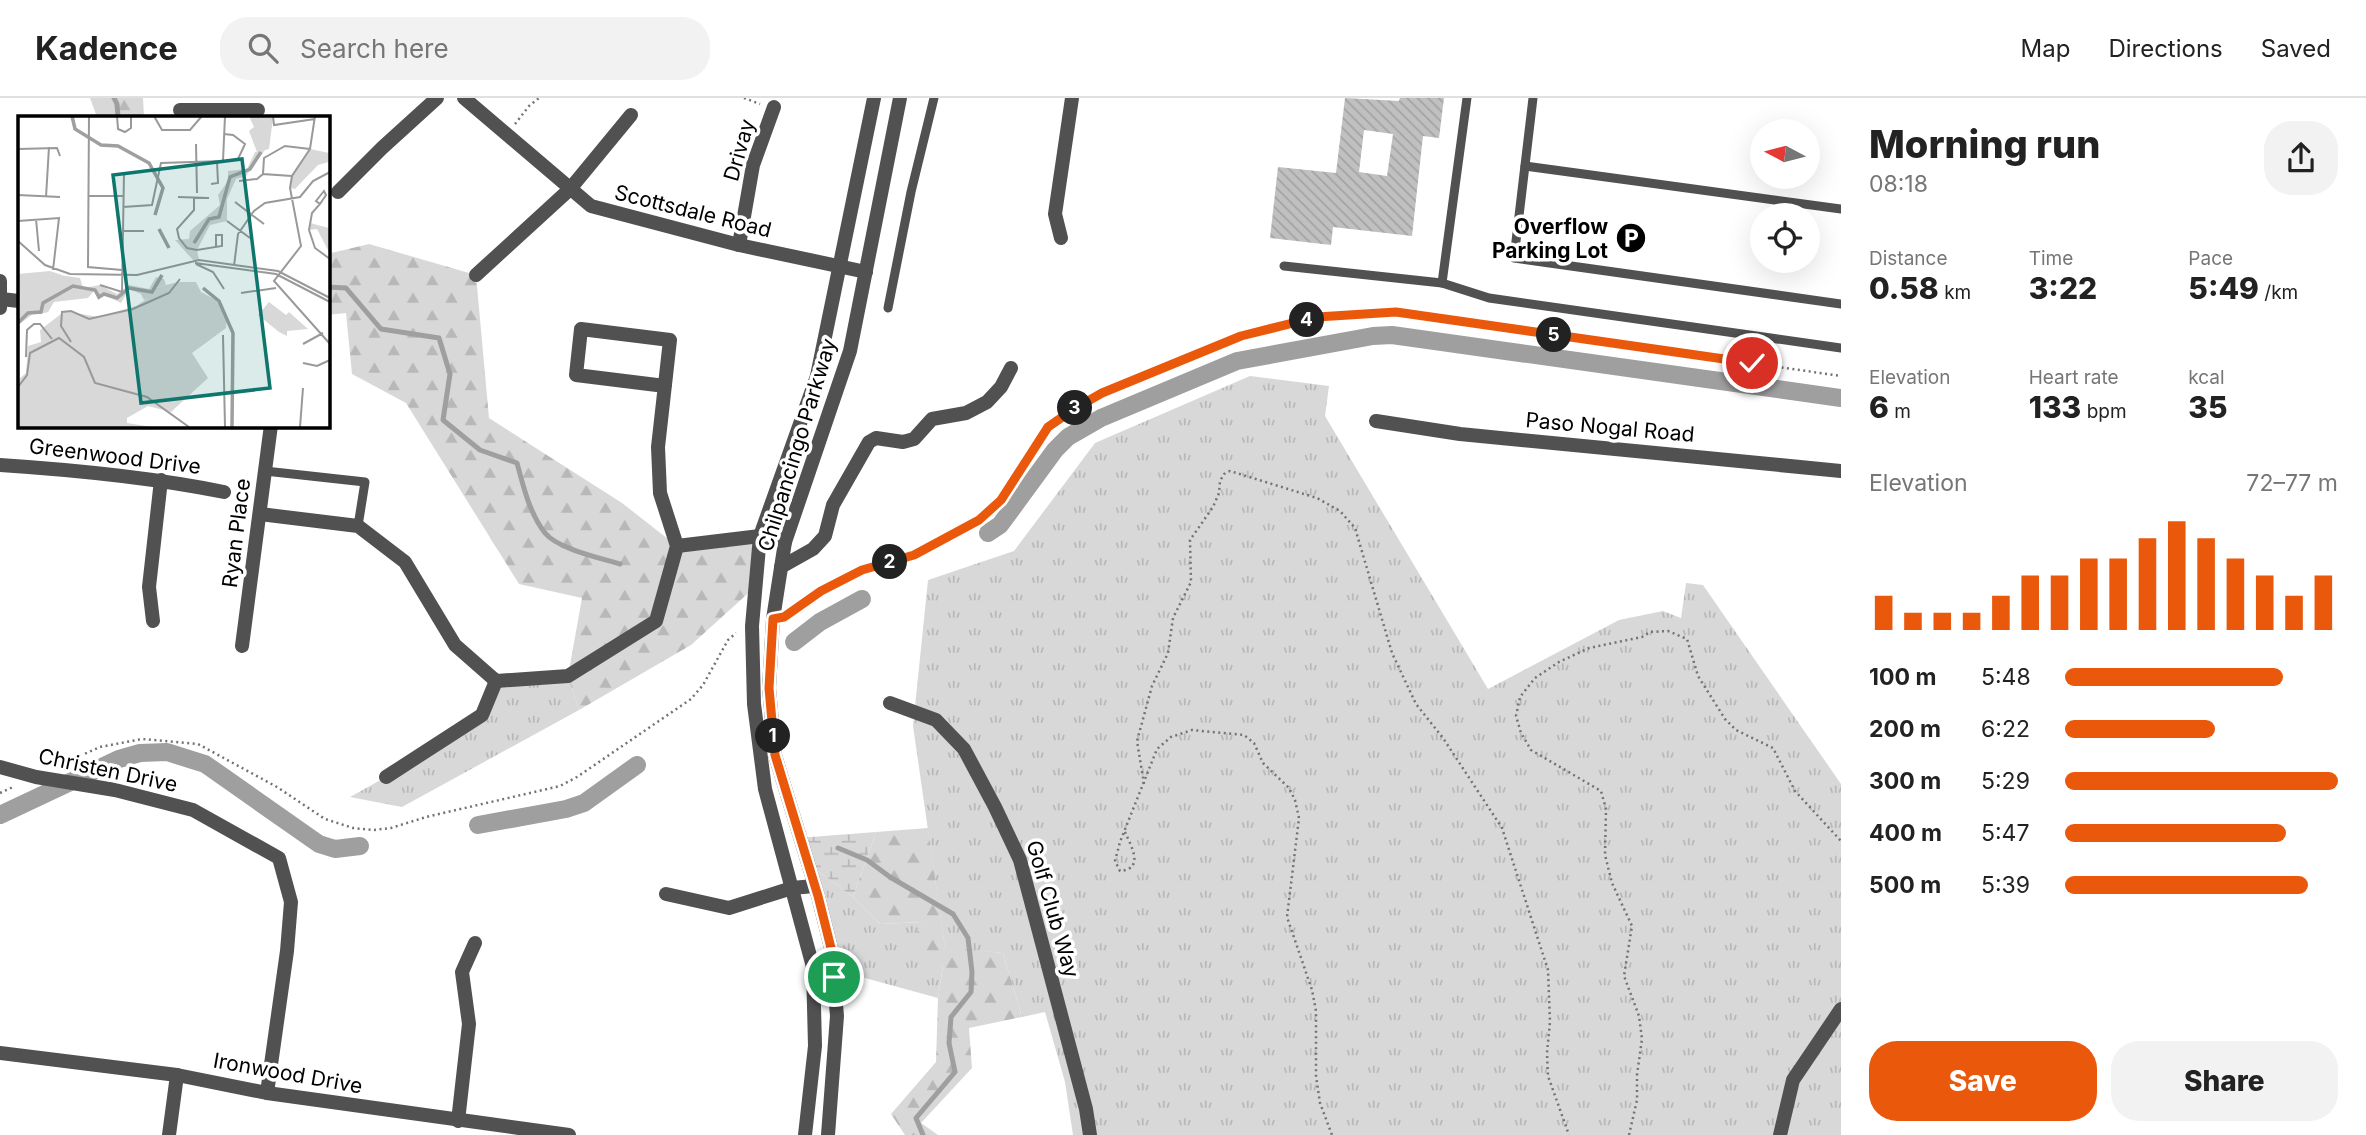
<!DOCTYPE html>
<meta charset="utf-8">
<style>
:root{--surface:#fff;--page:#f2f2f2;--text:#222;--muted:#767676;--line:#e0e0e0;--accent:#ea580c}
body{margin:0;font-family:Inter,sans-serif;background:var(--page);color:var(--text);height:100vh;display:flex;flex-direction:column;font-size:26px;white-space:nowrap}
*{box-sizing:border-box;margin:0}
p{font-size:23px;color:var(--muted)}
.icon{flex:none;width:38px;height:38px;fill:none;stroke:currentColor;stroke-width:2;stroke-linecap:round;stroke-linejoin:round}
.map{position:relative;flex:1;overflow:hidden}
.side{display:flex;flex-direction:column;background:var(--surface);width:525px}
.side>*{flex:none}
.needle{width:46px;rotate:277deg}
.buttons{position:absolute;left:1750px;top:21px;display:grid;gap:14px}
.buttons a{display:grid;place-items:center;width:70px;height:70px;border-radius:50%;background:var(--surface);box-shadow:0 7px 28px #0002;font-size:35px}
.pin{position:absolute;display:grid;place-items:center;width:60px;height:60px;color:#fff;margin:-30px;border:4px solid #fff;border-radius:50%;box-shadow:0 2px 7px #0007}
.km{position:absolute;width:35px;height:35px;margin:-18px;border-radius:50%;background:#222;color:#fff;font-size:19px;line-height:35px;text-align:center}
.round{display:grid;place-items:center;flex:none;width:74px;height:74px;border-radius:28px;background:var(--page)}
.head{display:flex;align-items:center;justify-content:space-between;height:119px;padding:0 28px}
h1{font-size:38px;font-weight:800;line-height:52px}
.figures{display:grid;grid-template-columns:repeat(3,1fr);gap:10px;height:119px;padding:7px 28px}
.figures div{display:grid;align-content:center}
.figures b{font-size:30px;font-weight:800}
.figures small{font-size:19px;font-weight:400}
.figures p{font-size:19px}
.chart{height:196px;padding:14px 28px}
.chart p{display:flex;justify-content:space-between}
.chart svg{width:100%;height:126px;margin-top:7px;stroke:var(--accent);stroke-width:6}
.cta{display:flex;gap:14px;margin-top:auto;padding:14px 28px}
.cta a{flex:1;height:80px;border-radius:28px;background:var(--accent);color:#fff;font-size:28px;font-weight:800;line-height:80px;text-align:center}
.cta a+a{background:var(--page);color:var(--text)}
ul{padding:0 28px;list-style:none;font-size:23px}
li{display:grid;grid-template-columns:112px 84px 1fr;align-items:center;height:52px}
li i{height:18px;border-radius:9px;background:var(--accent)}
header{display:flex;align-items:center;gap:42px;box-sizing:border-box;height:98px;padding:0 35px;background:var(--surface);border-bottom:2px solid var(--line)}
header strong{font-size:33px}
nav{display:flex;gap:38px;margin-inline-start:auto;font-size:24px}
.search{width:490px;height:63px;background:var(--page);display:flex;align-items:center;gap:18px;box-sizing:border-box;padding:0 24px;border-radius:28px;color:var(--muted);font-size:26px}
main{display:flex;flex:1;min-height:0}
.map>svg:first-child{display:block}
</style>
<header>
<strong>Kadence</strong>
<div class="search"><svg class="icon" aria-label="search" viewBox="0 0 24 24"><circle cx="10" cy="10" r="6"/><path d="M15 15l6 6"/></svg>Search here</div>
<nav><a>Map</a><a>Directions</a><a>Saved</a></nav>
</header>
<main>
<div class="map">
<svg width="1841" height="1037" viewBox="0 0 1841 1037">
<defs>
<pattern id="grass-tufts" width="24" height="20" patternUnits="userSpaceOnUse" patternTransform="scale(1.75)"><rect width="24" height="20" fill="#d8d8d8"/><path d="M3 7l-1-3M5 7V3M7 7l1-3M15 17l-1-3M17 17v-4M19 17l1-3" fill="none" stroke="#b8b8b8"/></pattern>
<pattern id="forest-firs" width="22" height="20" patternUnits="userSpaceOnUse" patternTransform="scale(1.75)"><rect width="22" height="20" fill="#d8d8d8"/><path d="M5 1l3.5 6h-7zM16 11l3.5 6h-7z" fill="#b8b8b8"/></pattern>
<pattern id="wetland-marsh" width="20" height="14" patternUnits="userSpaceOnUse" patternTransform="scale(1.75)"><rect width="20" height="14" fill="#d8d8d8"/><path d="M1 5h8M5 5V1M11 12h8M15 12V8" fill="none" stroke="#b8b8b8"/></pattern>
<pattern id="building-back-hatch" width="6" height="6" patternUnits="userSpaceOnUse" patternTransform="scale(1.75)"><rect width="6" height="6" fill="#c0c0c0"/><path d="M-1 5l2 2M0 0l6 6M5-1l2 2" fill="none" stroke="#a3a3a3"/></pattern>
</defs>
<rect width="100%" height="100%" fill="#fff"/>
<g fill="url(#grass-tufts)">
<path d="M1250,278L1329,288L1325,318L1488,591L1619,522L1663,513L1681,520L1686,485L1703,487L1841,686V1037H1073L1065,984L1045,914L1022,919L1003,855L945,850L913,628L928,482L1014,453L1095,345Z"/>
<path d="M568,578L579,612L402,709L350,699L386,679L482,618L496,583Z"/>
<path d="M806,764L853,799L880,826L923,824L943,867L938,900L854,877L834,879Z"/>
</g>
<g fill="url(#forest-firs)">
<path d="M90,0H143L144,19H97Z"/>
<path d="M369,146L476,177L489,320L622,405L677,448L760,438L755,489L691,547L579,612L568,578L582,500L519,486L406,305L352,276L346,215L327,217V156Z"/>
<path d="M928,730L945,849L1003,855L1022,919L969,930L972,970L921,1025L938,1037H905L891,1016L936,964L938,900L943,867L913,843L922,824L880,826L853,799L876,734Z"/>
</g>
<path fill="url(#wetland-marsh)" d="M876,734L853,799L806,764L798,740Z"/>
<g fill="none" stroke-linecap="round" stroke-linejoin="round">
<g stroke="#9f9f9f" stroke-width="5">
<path d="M114,0L117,6L118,19"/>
<path d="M327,189L346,190L381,231L439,240L450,276L443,322L480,352L517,365C523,388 530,416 545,435C558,451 600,460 620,466"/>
<path d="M838,750L867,762L890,779L953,816L968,840L972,874L971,894L951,919L949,945L955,974L916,1020L923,1037"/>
</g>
<g stroke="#9f9f9f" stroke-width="18">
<path d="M988,435L1000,427L1055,352L1068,339L1101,320L1237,263L1373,238L1392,237L1841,300"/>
<path d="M794,544L820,524L862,501"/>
<path d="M0,717L119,661L140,655L167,654L205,666L319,746L335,751L360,748"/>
<path d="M478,727L566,711L584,705L637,667"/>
</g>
</g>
<path fill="url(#building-back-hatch)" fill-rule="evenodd" d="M1345,0L1399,3L1400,0H1444L1439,40L1423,38L1412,138L1333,129L1331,147L1270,140L1278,69L1336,75ZM1364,32L1393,36L1387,78L1359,74Z"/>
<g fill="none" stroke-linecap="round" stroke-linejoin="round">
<g stroke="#737373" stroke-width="2.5" stroke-dasharray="2 3.5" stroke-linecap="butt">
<path d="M744,0L760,6"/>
<path d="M515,26L529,8L539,0"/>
<path d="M790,514L821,493L862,472L914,457L979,422L1001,402L1048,329L1102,295L1241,238L1317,219L1397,214L1841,278"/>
<path d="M60,667L100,649L142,641L198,646L277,689L325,721L353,730L373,732L391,730L426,719L560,688L577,679L691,601L703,587L728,542L736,535"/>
<path d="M1144,686L1137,643L1152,588L1168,555L1173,520L1191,484L1190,442L1213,409L1219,395L1220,383L1224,376L1230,373L1317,400L1340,413L1355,430L1392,555L1416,606L1443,640L1502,730L1548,872L1550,924L1547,955L1548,978L1569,1037"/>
<path d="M0,695L13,689"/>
<path d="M1125,734C1131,748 1145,771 1120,773L1115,763L1120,744L1157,651L1171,639L1192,632L1244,637L1254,645L1263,665L1289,690L1295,702L1299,720L1287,819L1312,892L1316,913V978L1320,1005L1332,1037"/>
<path d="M1629,1037L1637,1002V977L1642,941L1639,918L1624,878L1632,828L1612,785L1605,757L1606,711L1601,693L1531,652L1521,635L1516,618L1520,599L1535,580L1559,564L1589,550L1642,539L1650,534L1668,533L1687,541L1698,578L1725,621L1736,632L1773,650L1795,693L1841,743"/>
</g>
<g stroke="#515151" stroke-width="9">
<path d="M1533,0L1514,160L1841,206"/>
<path d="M1525,68L1841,111"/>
<path d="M1284,168L1442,185L1467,0"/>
<path d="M1442,185L1489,200L1841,250"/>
<path d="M888,210L911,94L934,0"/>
<path d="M265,373L365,384L358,428"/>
</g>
<g stroke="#515151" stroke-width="14">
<path d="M464,0L591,108L739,147L866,174"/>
<path d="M180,12H258"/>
<path d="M338,94L382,50L437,0"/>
<path d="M1061,140L1055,116L1072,0"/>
<path d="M739,147L753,67L774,9"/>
<path d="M476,177L570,91L631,17"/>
<path d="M0,183V210"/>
<path d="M1,201L19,203"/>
<path d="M1376,323L1460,336L1841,373"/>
<path d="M0,367C76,372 150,379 224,394"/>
<path d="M260,416L358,428L405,464L455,547L496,583L568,578L656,523L677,448L660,395L658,349L670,242L581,231L576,277L665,288"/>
<path d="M677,448L760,438L785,444"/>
<path d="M781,469L813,451L825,438L833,407L869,344L876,340L903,344L914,341L932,321L966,315L987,304L1001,289L1011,270"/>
<path d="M153,523L149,489L161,382"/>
<path d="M242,548L271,327"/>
<path d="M890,605L936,622L964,651L995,709L1020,762L1086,1011L1090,1037"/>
<path d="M0,669L36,679L115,692L193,712L279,760L291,804L287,853L267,995"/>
<path d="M386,679L482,617L496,583"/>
<path d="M666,796L729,810L792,790L814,788"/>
<path d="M0,955L177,977L267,995L569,1037"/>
<path d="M458,1023L469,926L462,874L475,845"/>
<path d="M169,1037L177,977"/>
<path d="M1780,1037L1793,982L1841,911"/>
</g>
<g stroke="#515151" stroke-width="14">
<path d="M805,1037L815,948L813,869L765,691L754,606L752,528L760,438L817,278L874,0"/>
<path d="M828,1037L837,918L831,850L818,798L775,657L769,590L773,521L785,444L850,253L900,0"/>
</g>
</g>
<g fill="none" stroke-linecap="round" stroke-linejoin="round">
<g stroke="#fff" stroke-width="14">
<path id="route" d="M834,879L831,850L818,798L775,657L769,590L773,521L784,519L821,493L862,472L914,457L979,422L1001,402L1048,329L1074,311L1102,295L1241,238L1317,219L1396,214L1752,265"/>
</g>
<use href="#route" stroke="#ea580c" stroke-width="9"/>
</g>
<defs>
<g id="parking-disc" transform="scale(1.575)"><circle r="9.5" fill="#000" stroke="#fff"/><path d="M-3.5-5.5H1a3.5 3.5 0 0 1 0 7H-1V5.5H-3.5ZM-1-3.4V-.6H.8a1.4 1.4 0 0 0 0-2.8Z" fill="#fff"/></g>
</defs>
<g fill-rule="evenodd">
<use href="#parking-disc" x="1631" y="140"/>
</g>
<g text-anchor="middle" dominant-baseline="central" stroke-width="7" stroke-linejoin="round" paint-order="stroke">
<g font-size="21" fill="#000" stroke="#fff">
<text transform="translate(739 52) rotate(-74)">Drivay</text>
<text transform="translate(693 113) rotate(14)">Scottsdale Road</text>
<text transform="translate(1610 329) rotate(5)">Paso Nogal Road</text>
<text transform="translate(797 347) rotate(-73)">Chilpancingo Parkway</text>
<text transform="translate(115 358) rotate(7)">Greenwood Drive</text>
<text transform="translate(236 435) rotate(-83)">Ryan Place</text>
<text transform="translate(108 672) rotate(12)">Christen Drive</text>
<text transform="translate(1053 811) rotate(74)">Golf Club Way</text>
<text transform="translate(288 975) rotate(10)">Ironwood Drive</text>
</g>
<g font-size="21" font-weight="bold" fill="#000" stroke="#fff" text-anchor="end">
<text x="1608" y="128">Overflow<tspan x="1608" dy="24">Parking Lot</tspan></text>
</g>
</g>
<g transform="translate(18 18)">
<rect width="312" height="312" fill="#fff"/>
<path d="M292,107L311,112V136L299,113L291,114ZM32,155L44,159L30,196L15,198L0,209V158ZM160,166H178L183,176L198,184L209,202L208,212L174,237L190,262L153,296L130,290L109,302V307L134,311H0V264L8,257L10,230L23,226L22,214L47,195L80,201L118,190L133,180V173ZM251,186L268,199L271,196L290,213L269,215V220L261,216L240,199Z" fill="#d8d8d8"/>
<path d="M247,34L228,60L218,63L209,83V105L192,109L179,134L181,144H175L157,124L171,123L172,115L202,89L200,79L210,65V55L229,53L237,36ZM28,157L62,162L65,172L82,169L99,178L111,169L131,173L138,161L146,163L148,169L133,173V181L126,184L123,178L111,173L103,187L87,179L80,184L76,175L70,182L36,186L30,196L21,198L23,183H16L13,177L24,173Z" fill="#d8d8d8"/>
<path d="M231,0L255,2L251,33L239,36L231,15L236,11ZM292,33L311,37V46L300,49L277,73L272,72L274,60Z" fill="#d8d8d8"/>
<path fill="none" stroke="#9f9f9f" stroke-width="3.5" d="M54,0L57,13L83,29L100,30L131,47L145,72L137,99M141,113L151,132M176,127L191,103L201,101L212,61L232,53L243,36M185,172L201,185L215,217L214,311M0,207L10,197L23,196L25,187L55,170L77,174L81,181L86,178L99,182L111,172L134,176L144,159"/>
<path fill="none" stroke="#999" stroke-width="2" d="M71,0L70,151L104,154M99,0L100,13L107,16L113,12V0M136,0L144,14H172L184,0M255,0L256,9L297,3M297,0L292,33L274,60L272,72L283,130L256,165L312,228M206,18L215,19L227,28L220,43M178,28L179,77M0,33L39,32L42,40M274,60L245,58L246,42L267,30L292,33M221,65L239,63L245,58M193,68L200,67L199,46M0,79L42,81M71,80H105M28,81L31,31M160,81L191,82M176,82V94L159,113L161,122L169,132L179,134L204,130V119H198V130M217,86L246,108M302,88L298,85L306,75L308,79L302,88L294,97L291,114L297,132L312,143M105,91L134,89L143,47L205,45L207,0M18,103L21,135M0,105L41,102L35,154M209,105L232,122M104,115H126M0,125L27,149L52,158L119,159L181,144L260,155L312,182M177,147L258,158L312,186M178,148L195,156L206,173M216,150L220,118L236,95L247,87L282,81L295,65L312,56M82,169L104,176L106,57M223,177L258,172M205,219L207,311M53,226L43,210L44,196L53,195L71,203L115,193L151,177L162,163M285,228L305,217M8,241L9,214L16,208H22L34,223M285,247L299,250L312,244M0,271L9,259L12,237L41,222L66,241L77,267L129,281L171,311M282,311L285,272"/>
<path fill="#0f766e" fill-opacity="0.15" stroke="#0f766e" stroke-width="3.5" d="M224,43L252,272L123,287L95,59Z"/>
<rect width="312" height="312" fill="none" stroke="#000" stroke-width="3.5"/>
</g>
</svg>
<div class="buttons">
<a><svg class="needle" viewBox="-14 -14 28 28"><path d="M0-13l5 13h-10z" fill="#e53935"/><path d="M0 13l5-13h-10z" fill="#767676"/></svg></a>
<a><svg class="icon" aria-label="locate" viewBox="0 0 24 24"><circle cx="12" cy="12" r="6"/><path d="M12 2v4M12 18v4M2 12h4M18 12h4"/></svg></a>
</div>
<div class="pin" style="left:834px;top:879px;background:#1e9e55"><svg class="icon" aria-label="arrive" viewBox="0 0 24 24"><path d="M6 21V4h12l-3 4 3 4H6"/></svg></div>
<div class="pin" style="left:1752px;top:265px;background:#d93025"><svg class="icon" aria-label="check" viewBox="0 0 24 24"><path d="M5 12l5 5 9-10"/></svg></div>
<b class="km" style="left:773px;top:638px">1</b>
<b class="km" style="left:890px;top:464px">2</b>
<b class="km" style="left:1075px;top:310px">3</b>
<b class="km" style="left:1307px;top:222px">4</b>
<b class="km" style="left:1554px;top:237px">5</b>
</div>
<section class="side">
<div class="head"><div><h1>Morning run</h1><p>08:18</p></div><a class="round"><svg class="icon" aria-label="share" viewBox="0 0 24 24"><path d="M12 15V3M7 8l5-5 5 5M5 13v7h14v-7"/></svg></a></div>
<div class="figures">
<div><p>Distance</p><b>0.58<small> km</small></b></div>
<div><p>Time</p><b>3:22</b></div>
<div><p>Pace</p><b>5:49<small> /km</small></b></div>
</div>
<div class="figures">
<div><p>Elevation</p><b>6<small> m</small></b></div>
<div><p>Heart rate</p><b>133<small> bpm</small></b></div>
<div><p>kcal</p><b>35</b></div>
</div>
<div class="chart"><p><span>Elevation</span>72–77 m</p>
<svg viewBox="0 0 160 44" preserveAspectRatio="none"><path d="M5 44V32M15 44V38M25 44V38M35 44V38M45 44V32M55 44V25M65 44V25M75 44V19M85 44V19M95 44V12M105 44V6M115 44V12M125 44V19M135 44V25M145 44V32M155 44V25"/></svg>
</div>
<ul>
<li><b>100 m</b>5:48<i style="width:80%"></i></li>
<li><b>200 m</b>6:22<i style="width:55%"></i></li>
<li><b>300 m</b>5:29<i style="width:100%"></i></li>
<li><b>400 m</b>5:47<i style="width:81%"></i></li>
<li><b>500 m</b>5:39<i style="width:89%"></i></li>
</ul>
<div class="cta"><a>Save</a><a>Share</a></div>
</section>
</main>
